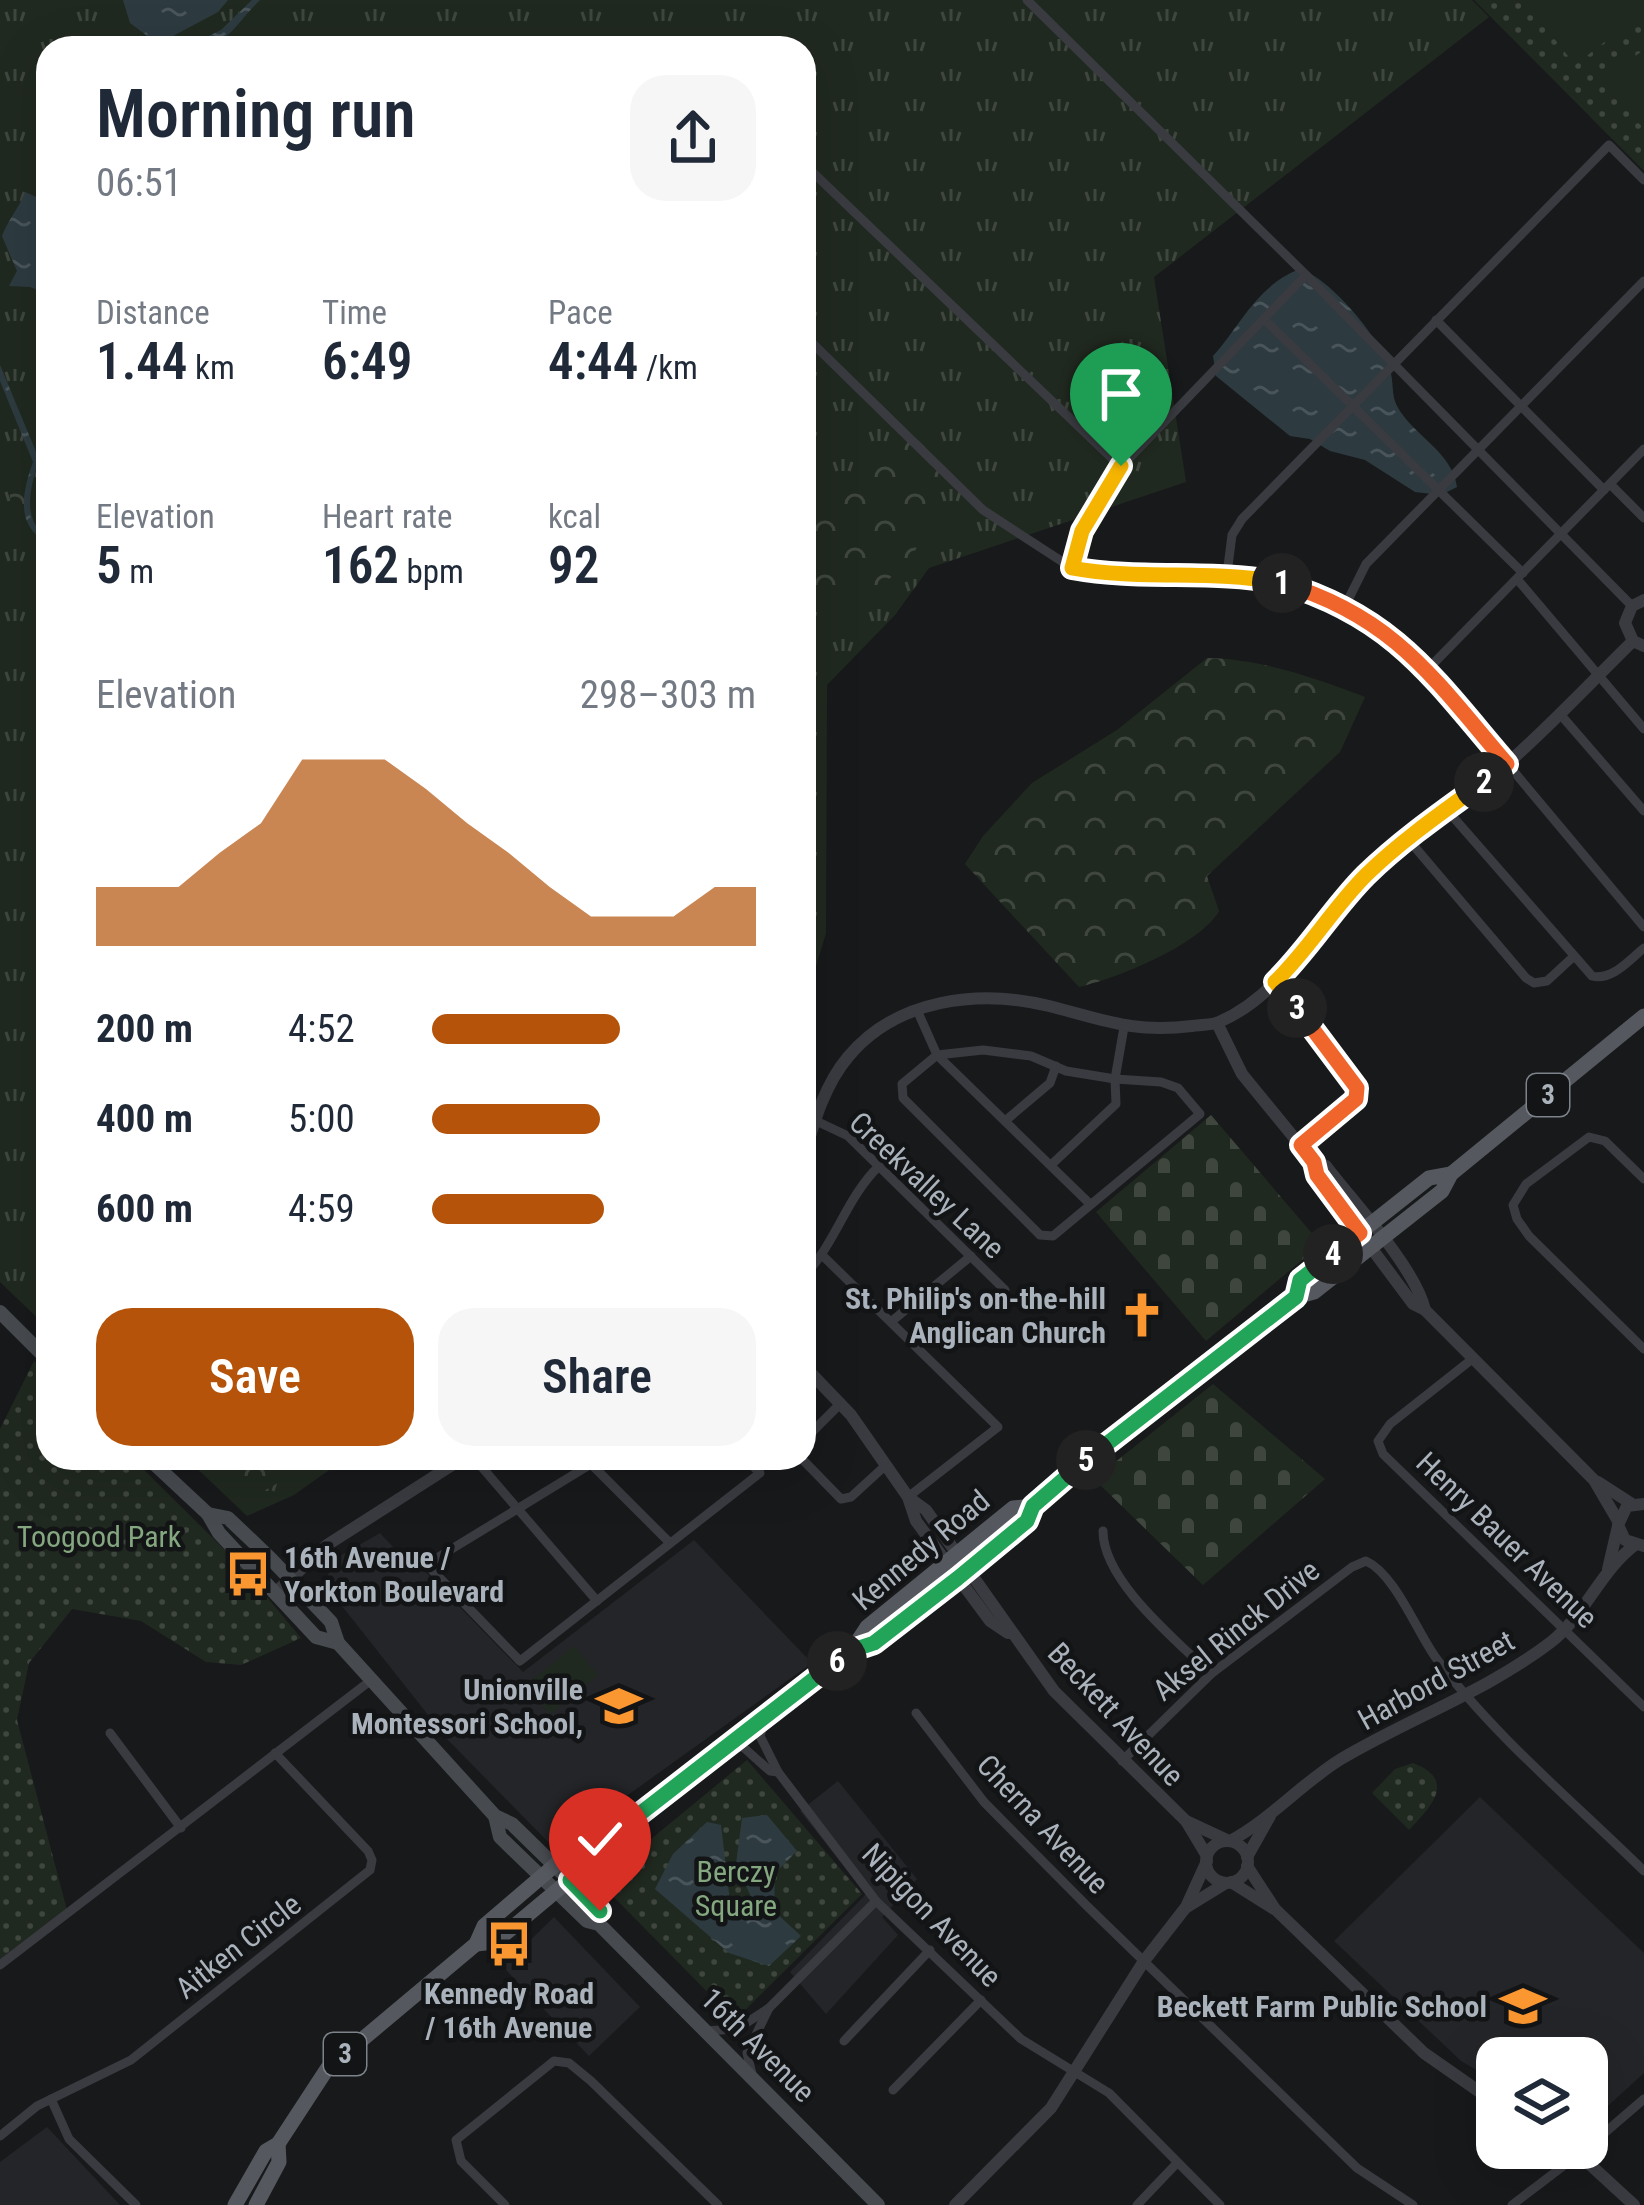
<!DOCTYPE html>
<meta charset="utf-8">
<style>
:root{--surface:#fff;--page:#f6f6f7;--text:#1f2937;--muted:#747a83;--accent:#b45309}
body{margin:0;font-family:"Roboto Condensed",sans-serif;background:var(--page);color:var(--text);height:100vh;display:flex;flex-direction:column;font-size:45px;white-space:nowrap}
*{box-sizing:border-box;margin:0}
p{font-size:39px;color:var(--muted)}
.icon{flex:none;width:66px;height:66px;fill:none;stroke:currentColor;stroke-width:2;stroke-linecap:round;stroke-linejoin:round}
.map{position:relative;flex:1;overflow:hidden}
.details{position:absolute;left:36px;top:36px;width:780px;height:1434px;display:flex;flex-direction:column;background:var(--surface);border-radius:36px;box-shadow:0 12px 48px #0002}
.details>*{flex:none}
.tools{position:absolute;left:1476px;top:2037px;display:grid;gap:24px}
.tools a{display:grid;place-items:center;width:132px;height:132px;border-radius:24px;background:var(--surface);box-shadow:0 12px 48px #0002;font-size:60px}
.pin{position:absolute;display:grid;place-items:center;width:102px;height:102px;color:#fff;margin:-123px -51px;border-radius:50% 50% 50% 0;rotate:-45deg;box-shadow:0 0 12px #0007}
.pin .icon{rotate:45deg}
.km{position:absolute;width:60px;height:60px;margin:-30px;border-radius:50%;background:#222;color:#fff;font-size:33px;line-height:60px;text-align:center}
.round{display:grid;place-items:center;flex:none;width:126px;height:126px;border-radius:36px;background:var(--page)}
.headline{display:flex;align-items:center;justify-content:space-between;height:204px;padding:0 60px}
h1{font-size:66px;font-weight:600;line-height:90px}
.metrics{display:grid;grid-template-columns:repeat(3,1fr);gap:18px;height:204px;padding:12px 60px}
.metrics div{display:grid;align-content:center}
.metrics b{font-size:51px;font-weight:600}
.metrics small{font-size:33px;font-weight:400}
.metrics p{font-size:33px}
.chart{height:336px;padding:24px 60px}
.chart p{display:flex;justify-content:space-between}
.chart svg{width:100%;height:216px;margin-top:12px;fill:var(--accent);opacity:.7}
.cta{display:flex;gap:24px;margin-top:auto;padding:24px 60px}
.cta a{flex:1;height:138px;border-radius:36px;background:var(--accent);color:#fff;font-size:48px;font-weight:600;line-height:138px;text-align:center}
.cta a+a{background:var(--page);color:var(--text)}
ul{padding:0 60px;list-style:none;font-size:39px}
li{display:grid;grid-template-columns:192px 144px 1fr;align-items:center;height:90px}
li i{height:30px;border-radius:15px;background:var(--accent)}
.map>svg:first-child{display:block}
</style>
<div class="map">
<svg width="1644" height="2205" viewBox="0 0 1644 2205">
<defs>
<pattern id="grass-tufts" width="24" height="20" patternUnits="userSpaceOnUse" patternTransform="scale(3)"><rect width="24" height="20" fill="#202920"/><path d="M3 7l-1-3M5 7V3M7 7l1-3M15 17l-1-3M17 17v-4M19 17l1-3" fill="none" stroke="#3e463e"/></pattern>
<pattern id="forest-crowns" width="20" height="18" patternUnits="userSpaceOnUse" patternTransform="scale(3)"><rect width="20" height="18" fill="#202920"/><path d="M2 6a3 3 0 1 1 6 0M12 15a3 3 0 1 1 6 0" fill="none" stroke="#3e463e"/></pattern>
<pattern id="cemetery-stones" width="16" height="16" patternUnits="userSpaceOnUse" patternTransform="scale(3)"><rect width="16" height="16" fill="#202920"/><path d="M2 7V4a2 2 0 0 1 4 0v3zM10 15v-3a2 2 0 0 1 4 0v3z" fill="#3e463e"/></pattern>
<pattern id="park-dots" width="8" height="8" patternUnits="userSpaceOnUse" patternTransform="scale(3)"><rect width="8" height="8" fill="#202920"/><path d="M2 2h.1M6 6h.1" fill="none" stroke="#3e463e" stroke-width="1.8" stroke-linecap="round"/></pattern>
<pattern id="water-ripples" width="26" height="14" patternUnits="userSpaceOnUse" patternTransform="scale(3)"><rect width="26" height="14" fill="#2d3b40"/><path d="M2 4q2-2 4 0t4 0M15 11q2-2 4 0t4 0" fill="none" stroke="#49555a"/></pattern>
</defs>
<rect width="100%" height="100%" fill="#18191b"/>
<g fill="#242528">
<path d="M380,1533L414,1569L419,1565L523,1672L694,1540L812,1663L554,1848L447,1739L323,1582L340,1556Z"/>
<path d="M838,1781L917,1879L882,1917L898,1935L826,2014L790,1972L866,1894L800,1811Z"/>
<path d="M1480,1797L1644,1953V2073L1587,2125V2058H1497V2082L1461,2061L1334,1941Z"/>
<path d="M554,1917L640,2007L589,2056L503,1967Z"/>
<path d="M47,2127L120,2205H0V2162Z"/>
</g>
<g fill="url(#grass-tufts)">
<path d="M0,0H1472L1489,17L1154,277L1186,482L929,568L895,615L827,685L826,933L804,1006V48H48V1328L0,1282Z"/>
<path d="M186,1458H346L294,1495L247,1516Z"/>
</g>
<g fill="url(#forest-crowns)">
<path d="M912,435L945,465C930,543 898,613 804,589V478L848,483Z"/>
<path d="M48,440V554L16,539L8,482L33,445Z"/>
<path d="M1207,658C1262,659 1314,678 1365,697L1340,752L1207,876L1219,911C1200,945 1115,979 1079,987L965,864L983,836L1032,783L1117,730Z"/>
<path d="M219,1458H322L253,1497L239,1475Z"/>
</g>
<g fill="url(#cemetery-stones)">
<path d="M1211,1115L1321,1244L1206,1341L1096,1212Z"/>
<path d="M1213,1384L1325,1479L1203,1585L1094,1479Z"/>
</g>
<g fill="url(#park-dots)">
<path d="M1474,0H1644V171Z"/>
<path d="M34,1361L48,1375V1458H132L242,1567L301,1638L241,1665L206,1662L141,1621L72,1609L29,1663L17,1720L68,1914L0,1966V1429Z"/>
<path d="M747,1760L862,1894L735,2020L599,1882Z"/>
<path d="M1413,1763C1458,1780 1430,1808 1409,1830L1372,1793L1395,1769Z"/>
</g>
<g fill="#202920">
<path d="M1524,0H1644V11L1575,65Z"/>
<path d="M1644,50V129L1600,80Z"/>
<path d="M574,1646L598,1675L550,1714L526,1685Z"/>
</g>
<g fill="url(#water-ripples)">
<path d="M123,0H228L218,12L158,44L130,23Z"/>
<path d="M252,0H260C230,29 230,48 183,48L221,30Z"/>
<path d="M25,192L36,197L48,194V294L30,287L9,286L17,271L2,236C8,220 19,208 25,192Z"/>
<path d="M1300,269C1330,278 1381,339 1390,370C1394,382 1391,395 1397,406C1413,436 1452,451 1457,487L1441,495L1415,492L1365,460L1330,451L1310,439L1290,436L1216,376L1213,356C1241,325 1257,285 1300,269Z"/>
<path d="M0,365L39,459C31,486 20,519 48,538V542C14,527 23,490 33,462L0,381Z"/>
<path d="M767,1815L797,1851L775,1873L774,1911L801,1936L769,1966L729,1953L655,1889L673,1854L707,1822L721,1825L730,1902L751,1916L753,1901L736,1864L742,1818Z"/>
</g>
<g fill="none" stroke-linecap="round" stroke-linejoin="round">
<g stroke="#393b40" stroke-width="9">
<path d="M1027,0L1306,275"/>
<path d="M804,164L1121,467"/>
<path d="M1264,319L1523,573"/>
<path d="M1436,320L1604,490"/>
<path d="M804,335L983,510L1072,568"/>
<path d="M1610,484L1644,518"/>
<path d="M1227,574L1232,535L1242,519L1609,145L1644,180"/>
<path d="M1517,579L1644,729"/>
<path d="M1345,606L1366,564L1644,281"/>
<path d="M1632,606L1306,275L1121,467L1082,531L1072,568L1135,577L1227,574L1281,582L1314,593L1376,625L1428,669L1644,927"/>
<path d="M1428,669L1644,449"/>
<path d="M1560,714L1644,811"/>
<path d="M1447,810L1592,976C1612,981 1629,960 1644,948"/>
<path d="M1408,839L1526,978L1534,983L1547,981L1573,957"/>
<path d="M1275,982L1357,1088L1356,1099L1301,1145"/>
<path d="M917,1010L937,1055L1090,1204"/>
<path d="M983,1050L1031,1056L1066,1071L1115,1079L1161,1082L1178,1088L1200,1114L1053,1236L1040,1235L903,1098L902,1084L937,1055Z"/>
<path d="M814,1120L848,1136L1005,1290"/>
<path d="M1005,1121L1050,1083L1056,1066"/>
<path d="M1051,1165L1116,1104L1115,1079L1124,1027"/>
<path d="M1644,1179L1605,1141L1589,1137L1526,1184L1513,1205L1517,1219L1529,1236L1644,1349"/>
<path d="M823,1256L998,1427L908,1497"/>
<path d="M804,1276C836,1243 846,1198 879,1166"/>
<path d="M892,1321L971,1256"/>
<path d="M1471,1360L1390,1424L1378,1441L1383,1454L1644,1707"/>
<path d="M804,1440L841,1403"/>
<path d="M474,1458L597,1601"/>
<path d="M801,1458L841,1499L851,1497L886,1465"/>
<path d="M1103,1531C1103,1581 1176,1640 1211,1674"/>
<path d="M670,1543L591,1464L432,1561L430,1568L520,1661L760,1473L745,1458"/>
<path d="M916,1713L984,1802L1088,1907L1357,2168L1413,2205"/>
<path d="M766,1716L760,1736L778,1772L876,1901L1021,2039L1109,2093L1220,2205"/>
<path d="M110,1733L181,1828"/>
<path d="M727,1748L743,1747L770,1771L778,1772"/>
<path d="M1122,1761L1211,1674L1352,1567L1366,1561C1395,1574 1417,1632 1436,1658C1493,1735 1575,1803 1644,1871"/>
<path d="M0,1965L370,1681"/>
<path d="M705,2031L737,2029L769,2008L876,1901"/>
<path d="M844,2041L930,1950"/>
<path d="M752,2074L747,2053L769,2008"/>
<path d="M893,2090L981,2000"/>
<path d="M51,2099L69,2139L136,2205"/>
<path d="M0,2136L37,2106L131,2060L370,1870L372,1860L368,1851L275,1753"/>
<path d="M1587,2148L1644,2099"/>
<path d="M505,2205L461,2161L456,2140L554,2061L569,2063L591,2081L718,2205"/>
<path d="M1137,2205L1177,2163"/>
<path d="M1512,2205L1587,2148"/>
</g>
<g stroke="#393b40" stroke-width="12">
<path d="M1644,600L1632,606L1625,623L1633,641L1644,646"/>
<path d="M1217,1023L1242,1074L1314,1162L1317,1175L1413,1304L1425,1310L1594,1480L1618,1521"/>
<path d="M804,1156C814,1122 825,1084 848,1057C897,998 980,989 1049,1006C1105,1020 1131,1033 1192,1026C1200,1025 1211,1025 1219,1022C1284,994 1318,923 1366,875C1409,832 1464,802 1509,762C1552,724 1592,681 1633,641"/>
<path d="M1314,1162L1326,1166C1354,1203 1415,1267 1425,1310"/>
<path d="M804,1366L851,1415L908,1497L916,1521L990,1621L1008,1633"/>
<path d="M1598,1482L1632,1504"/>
<path d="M908,1497L926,1510L1054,1691L1186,1821L1229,1841"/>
<path d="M1644,1504L1627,1506L1618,1525L1625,1540L1644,1546"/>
<path d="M1608,1569L1618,1526"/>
<path d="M276,1592L327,1545L463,1458"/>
<path d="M1186,1821L1207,1856"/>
<path d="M1230,1841C1271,1819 1302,1783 1341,1759C1410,1718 1487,1691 1551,1642C1586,1614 1600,1571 1636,1544"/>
<circle cx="1227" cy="1862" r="21"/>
<path d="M1247,1857L1270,1816"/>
<path d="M1247,1866L1275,1909L1424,2053L1497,2104"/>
<path d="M1231,1882L1274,1909"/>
<path d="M1187,1907L1226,1883"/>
<path d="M1572,2148L1634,2205"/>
<path d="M955,2205L1051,2108L1144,1961L1186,1907L1207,1861"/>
</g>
<g stroke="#474b50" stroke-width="14">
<path d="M0,1312L48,1360"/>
<path d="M148,1458L208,1514L219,1533L316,1637L338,1643"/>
<path d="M208,1514L228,1518L271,1559L331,1622L338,1643L495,1816L512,1824L599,1909V1924"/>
<path d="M495,1816L500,1837L587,1921L599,1924L878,2205"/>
</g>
<g stroke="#55595f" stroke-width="15">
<path d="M1296,1297L1300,1280L1429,1178L1451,1174"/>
<path d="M852,1650L867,1627L1013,1508L1033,1506"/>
<path d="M476,1944L495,1942L622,1836L628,1823L808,1681L852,1650L874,1643L943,1590L1027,1521L1033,1506L1123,1428L1296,1297L1314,1292L1442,1191L1451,1174L1644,1016"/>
<path d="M235,2205L266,2151L278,2144L327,2069L476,1944L484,1926L568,1854L612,1823H628"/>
<path d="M256,2205L279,2162L278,2144"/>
</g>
</g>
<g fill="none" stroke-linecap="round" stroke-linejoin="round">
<g stroke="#fff" stroke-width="24">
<path id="split-1" d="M1121,466L1082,531L1072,568C1142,581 1212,569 1282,583"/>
</g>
<g stroke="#fff" stroke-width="24">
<path id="split-2" d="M1282,583C1395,617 1434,679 1507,764L1484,782"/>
</g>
<g stroke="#fff" stroke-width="24">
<path id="split-3" d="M1297,1008L1275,982C1309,949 1333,908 1366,875C1402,840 1444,811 1484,782"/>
</g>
<g stroke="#fff" stroke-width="24">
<path id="split-4" d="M1297,1008L1357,1088L1356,1099L1301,1145L1314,1162L1317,1175L1360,1233L1333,1254"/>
</g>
<g stroke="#fff" stroke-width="24">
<path id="split-5" d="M1086,1460L1296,1297L1300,1280L1333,1254"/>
</g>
<g stroke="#fff" stroke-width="24">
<path id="split-6" d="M837,1661L853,1650L874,1643L958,1578L1027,1521L1033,1506L1086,1460"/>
</g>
<g stroke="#fff" stroke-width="24">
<path id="split-7" d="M600,1911L570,1880L622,1836L628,1823L837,1661"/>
</g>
<use href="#split-1" stroke="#f5b400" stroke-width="15"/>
<use href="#split-2" stroke="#f0652b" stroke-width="15"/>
<use href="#split-3" stroke="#f5b400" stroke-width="15"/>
<use href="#split-4" stroke="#f0652b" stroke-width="15"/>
<use href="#split-5" stroke="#22a559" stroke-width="15"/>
<use href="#split-6" stroke="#22a559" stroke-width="15"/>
<use href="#split-7" stroke="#22a559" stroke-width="15"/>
</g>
<defs>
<g id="church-bare" transform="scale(3.6)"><path d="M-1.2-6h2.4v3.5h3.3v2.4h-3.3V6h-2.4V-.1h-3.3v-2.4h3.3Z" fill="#fb9730" stroke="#131416" stroke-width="2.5" paint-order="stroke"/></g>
<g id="bus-bare" transform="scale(3.6)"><path d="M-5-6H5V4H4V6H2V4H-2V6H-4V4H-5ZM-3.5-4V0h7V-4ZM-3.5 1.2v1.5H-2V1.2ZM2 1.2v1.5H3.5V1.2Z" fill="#fb9730" stroke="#131416" stroke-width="2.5" paint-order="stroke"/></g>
<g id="school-bare" transform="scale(3.6)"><path d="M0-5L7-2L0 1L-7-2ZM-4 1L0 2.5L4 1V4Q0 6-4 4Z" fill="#fb9730" stroke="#131416" stroke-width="2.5" paint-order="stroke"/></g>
</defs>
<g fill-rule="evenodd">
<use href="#church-bare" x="1142" y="1315"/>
<use href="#bus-bare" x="248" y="1574"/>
<use href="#school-bare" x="619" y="1706"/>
<use href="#bus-bare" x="509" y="1944"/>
<use href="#school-bare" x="1523" y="2006"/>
</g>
<g text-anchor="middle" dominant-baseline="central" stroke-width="9" stroke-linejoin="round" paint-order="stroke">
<g fill="#131416" stroke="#7d838a" stroke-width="3">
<rect x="1527" y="1074" width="42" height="42" rx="9"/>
<rect x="324" y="2033" width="42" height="42" rx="9"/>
</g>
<g font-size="27" font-weight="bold" fill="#aab2bb">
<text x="1548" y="1095">3</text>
<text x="345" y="2054">3</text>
</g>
<g font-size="30" fill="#aab2bb" stroke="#131416">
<text transform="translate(927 1185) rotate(43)">Creekvalley Lane</text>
<text transform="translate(1507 1540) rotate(44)">Henry Bauer Avenue</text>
<text transform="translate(921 1550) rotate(-40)">Kennedy Road</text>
<text transform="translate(1236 1630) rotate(-39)">Aksel Rinck Drive</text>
<text transform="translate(1436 1680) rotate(-29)">Harbord Street</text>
<text transform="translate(1116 1714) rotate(47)">Beckett Avenue</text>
<text transform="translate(1043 1824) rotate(47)">Cherna Avenue</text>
<text transform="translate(932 1915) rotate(46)">Nipigon Avenue</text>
<text transform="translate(238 1946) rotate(-38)">Aitken Circle</text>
<text transform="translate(758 2045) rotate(45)">16th Avenue</text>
</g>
<g font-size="30" font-weight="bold" fill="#aab2bb" stroke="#131416" text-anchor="end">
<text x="1106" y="1298">St. Philip's on-the-hill<tspan x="1106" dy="34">Anglican Church</tspan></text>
<text x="284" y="1557" text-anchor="start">16th Avenue /<tspan x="284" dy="34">Yorkton Boulevard</tspan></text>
<text x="583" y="1689">Unionville<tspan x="583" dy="34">Montessori School,</tspan></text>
<text x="509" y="1993" text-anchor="middle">Kennedy Road<tspan x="509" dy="34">/ 16th Avenue</tspan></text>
<text x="1487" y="2006">Beckett Farm Public School</text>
</g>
<g font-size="30" fill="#84a780" stroke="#131416">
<text x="99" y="1536">Toogood Park</text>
<text x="736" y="1871">Berczy<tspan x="736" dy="34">Square</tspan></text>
</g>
</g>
</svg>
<div class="tools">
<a><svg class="icon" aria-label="layers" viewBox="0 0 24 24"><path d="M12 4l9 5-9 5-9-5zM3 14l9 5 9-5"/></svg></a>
</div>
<div class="pin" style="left:1121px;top:466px;background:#1e9e55"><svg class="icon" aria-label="arrive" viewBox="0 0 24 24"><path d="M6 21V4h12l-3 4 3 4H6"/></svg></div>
<div class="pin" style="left:600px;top:1911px;background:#d93025"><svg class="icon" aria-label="check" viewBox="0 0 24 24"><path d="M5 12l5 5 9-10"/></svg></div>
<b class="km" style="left:1282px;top:583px">1</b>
<b class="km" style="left:1484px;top:782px">2</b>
<b class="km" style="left:1297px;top:1008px">3</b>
<b class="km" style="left:1333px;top:1254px">4</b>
<b class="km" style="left:1086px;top:1460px">5</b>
<b class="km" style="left:837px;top:1661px">6</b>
<section class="details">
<div class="headline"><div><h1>Morning run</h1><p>06:51</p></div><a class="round"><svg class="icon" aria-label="share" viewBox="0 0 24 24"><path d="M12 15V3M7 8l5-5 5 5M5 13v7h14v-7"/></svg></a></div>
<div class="metrics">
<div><p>Distance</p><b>1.44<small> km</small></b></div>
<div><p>Time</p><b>6:49</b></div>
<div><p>Pace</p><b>4:44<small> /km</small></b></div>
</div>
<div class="metrics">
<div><p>Elevation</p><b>5<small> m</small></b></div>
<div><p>Heart rate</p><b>162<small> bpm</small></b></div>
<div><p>kcal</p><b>92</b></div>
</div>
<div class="chart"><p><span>Elevation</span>298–303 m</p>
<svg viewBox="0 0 160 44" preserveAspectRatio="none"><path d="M0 44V32L10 32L20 32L30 25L40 19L50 6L60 6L70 6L80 12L90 19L100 25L110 32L120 38L130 38L140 38L150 32L160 32V44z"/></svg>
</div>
<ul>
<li><b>200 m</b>4:52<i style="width:58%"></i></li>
<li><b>400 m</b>5:00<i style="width:52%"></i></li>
<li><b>600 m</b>4:59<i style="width:53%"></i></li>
</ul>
<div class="cta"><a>Save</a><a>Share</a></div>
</section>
</div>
